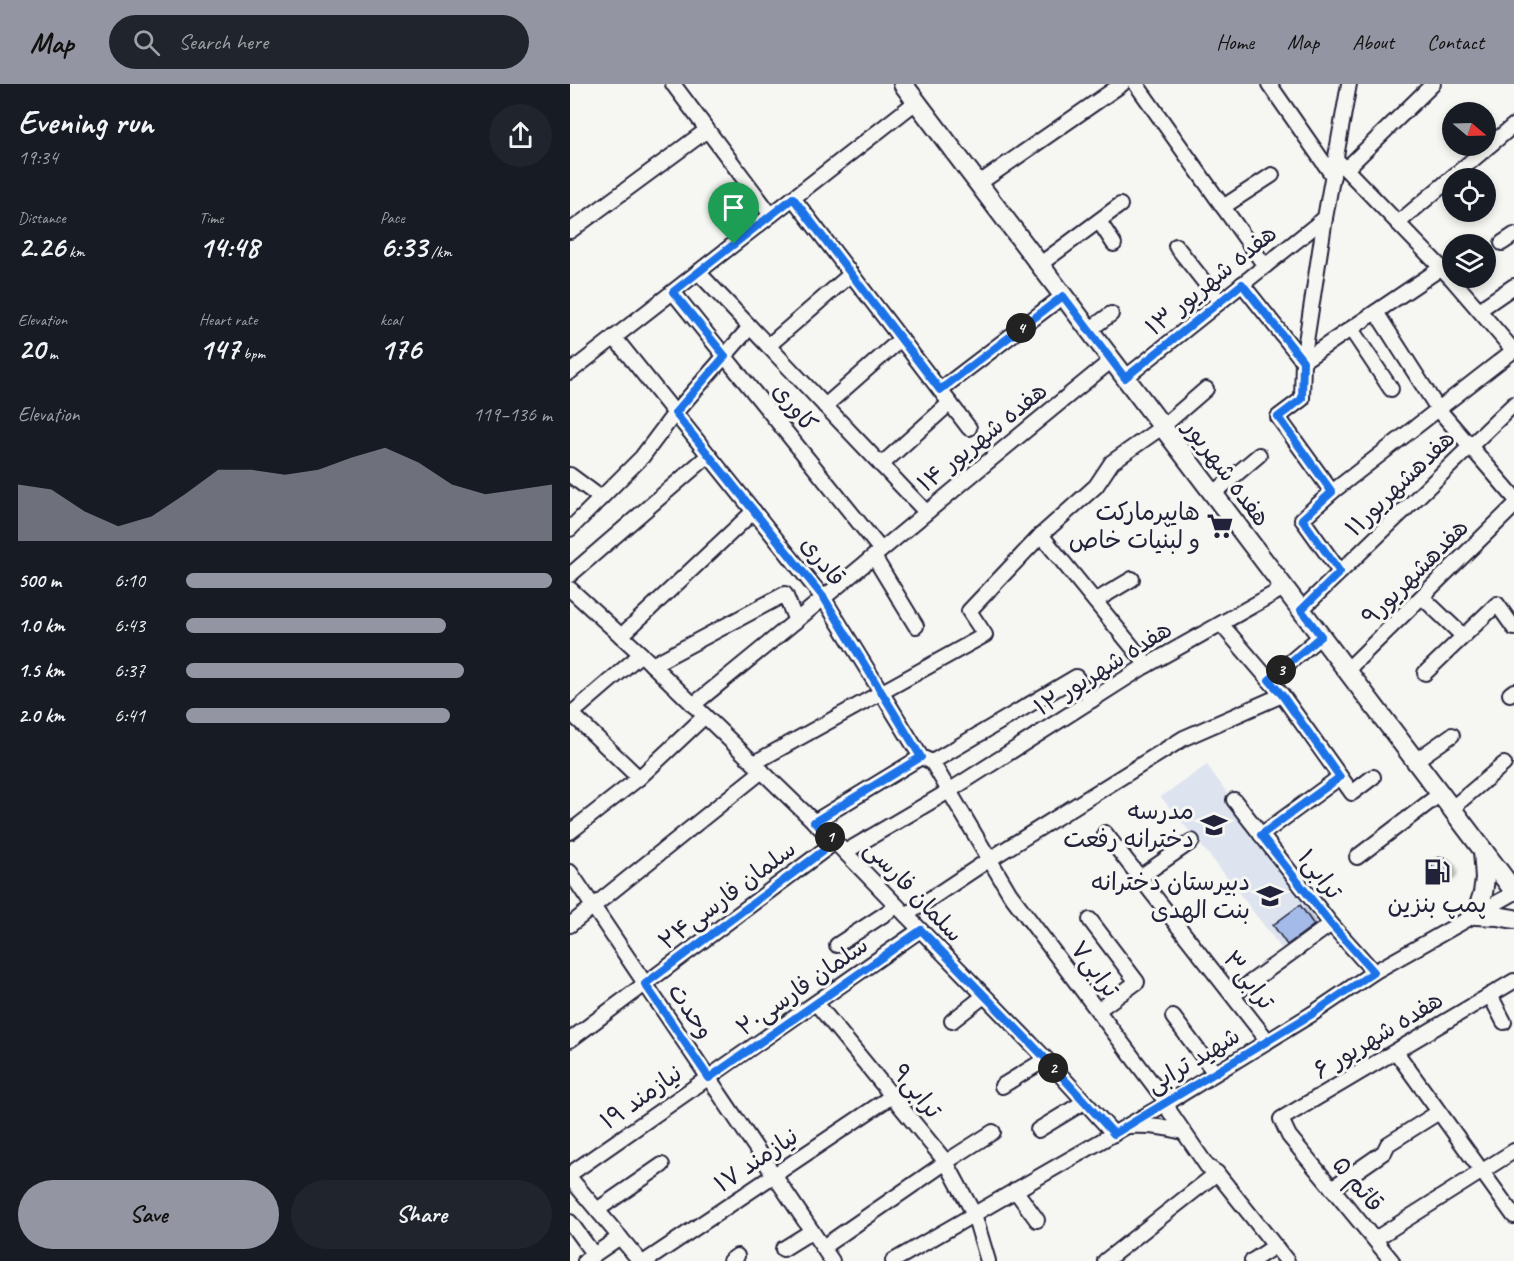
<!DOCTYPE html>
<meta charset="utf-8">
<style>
:root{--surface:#171b24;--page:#20242c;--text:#f1f3f6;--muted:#9ea1a6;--accent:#9495a2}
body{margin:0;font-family:Caveat,"Playpen Sans Arabic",sans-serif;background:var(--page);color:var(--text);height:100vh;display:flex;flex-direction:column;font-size:22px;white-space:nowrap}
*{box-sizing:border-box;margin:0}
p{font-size:20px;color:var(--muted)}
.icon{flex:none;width:33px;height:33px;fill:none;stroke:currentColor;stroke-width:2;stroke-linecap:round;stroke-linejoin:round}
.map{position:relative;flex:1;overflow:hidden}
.side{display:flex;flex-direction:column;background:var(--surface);width:570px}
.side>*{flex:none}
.needle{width:39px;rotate:109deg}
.buttons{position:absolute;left:872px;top:18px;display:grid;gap:12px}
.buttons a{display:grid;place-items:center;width:54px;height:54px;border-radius:50%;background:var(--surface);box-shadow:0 3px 9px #0003;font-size:30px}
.pin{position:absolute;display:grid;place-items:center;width:51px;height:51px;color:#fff;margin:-62px -26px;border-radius:50% 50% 50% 0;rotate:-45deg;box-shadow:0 0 6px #0007}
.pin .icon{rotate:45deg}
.km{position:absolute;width:30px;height:30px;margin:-15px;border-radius:50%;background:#222;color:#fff;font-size:16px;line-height:30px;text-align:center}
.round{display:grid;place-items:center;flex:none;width:63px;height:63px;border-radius:32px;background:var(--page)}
.head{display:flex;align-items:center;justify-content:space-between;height:102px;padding:0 18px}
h1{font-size:33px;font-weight:800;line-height:45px}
.figures{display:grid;grid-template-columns:repeat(3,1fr);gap:9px;height:102px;padding:6px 18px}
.figures div{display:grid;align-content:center}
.figures b{font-size:30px;font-weight:800}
.figures small{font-size:16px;font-weight:400}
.figures p{font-size:16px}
.chart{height:168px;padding:12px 18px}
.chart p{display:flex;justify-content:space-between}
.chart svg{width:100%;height:108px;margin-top:6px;fill:var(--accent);opacity:.7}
.cta{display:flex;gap:12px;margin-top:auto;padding:12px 18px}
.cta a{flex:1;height:69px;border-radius:36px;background:var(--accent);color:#111;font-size:24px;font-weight:800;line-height:69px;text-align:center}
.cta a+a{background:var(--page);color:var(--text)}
ul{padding:0 18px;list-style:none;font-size:20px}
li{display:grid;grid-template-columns:96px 72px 1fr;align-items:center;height:45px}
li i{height:15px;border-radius:8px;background:var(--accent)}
header{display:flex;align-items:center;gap:36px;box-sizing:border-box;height:84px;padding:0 30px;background:var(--accent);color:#111}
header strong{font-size:28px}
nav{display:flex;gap:33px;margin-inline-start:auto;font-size:21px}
.search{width:420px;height:54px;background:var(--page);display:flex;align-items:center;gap:15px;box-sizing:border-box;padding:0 21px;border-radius:33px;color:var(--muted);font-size:22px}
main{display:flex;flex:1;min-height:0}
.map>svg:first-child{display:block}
</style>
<header>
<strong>Map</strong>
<div class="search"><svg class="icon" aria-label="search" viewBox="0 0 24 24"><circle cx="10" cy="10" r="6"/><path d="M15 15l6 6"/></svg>Search here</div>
<nav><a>Home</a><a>Map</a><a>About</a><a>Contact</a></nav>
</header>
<main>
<section class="side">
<div class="head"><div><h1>Evening run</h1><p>19:34</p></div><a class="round"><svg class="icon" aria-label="share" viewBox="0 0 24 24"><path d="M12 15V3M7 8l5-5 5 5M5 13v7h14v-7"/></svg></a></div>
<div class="figures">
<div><p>Distance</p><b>2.26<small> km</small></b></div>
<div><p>Time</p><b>14:48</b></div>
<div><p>Pace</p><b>6:33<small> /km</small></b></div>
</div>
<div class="figures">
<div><p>Elevation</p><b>20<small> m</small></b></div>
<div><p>Heart rate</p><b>147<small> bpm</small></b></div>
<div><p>kcal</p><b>176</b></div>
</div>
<div class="chart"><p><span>Elevation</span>119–136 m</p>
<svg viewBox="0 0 160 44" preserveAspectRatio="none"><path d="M0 44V21L10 23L20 32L30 38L40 34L50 25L60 15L70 15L80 17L90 15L100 10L110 6L120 12L130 21L140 25L150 23L160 21V44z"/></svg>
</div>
<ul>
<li><b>500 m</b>6:10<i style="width:100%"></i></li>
<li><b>1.0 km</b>6:43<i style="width:71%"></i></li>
<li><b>1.5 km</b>6:37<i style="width:76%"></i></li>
<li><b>2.0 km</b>6:41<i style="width:72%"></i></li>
</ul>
<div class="cta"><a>Save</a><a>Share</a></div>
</section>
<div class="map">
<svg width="944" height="1177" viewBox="0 0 944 1177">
<defs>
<filter id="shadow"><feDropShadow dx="4.5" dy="4.5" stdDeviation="1.5" flood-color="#0004"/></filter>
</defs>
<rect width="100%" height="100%" fill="#f6f6f2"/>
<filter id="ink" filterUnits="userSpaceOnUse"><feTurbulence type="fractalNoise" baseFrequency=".0167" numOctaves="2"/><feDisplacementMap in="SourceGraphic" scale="12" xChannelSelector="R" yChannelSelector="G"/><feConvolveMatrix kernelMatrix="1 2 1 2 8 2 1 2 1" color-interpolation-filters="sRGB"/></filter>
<g filter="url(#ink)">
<path fill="#dde4ef" d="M637,681L660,713L657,722L665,726L684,755L750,841L715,869L649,783L591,713Z"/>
<g fill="#a4bae8" stroke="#22223b" stroke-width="1.5" filter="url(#shadow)">
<circle cx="872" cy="783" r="10"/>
<path d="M730,821L744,841L717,861L703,841Z"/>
</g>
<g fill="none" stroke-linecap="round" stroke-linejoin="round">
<g stroke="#22223b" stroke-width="18">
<g id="minor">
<path d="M103,0L201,131"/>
<path d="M566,0L695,182"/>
<path d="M699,0L763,92"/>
<path d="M766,75L882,195L944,267"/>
<path d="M776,85L863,0"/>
<path d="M408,100L552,0"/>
<path d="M223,114L399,344"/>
<path d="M653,123L702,91"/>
<path d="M529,137L544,160"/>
<path d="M828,139L944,41"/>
<path d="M0,147L137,46"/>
<path d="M932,159L944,151"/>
<path d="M606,162L650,218"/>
<path d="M469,181L550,121"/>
<path d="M128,188L356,428"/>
<path d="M672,200L733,277"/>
<path d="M103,208L311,466"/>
<path d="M909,226L944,202"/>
<path d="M806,228L868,325L944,413"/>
<path d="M781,245L821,305"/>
<path d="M519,246L541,230"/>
<path d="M44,253L254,515L351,673L362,678L440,810L597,1019L600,1028L637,1082L647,1089L717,1177"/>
<path d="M198,262L281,190"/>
<path d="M733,277L871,184"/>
<path d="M0,288L346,18"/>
<path d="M555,294L755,134"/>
<path d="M370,306L493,212"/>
<path d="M255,322L331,255"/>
<path d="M311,381L380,319"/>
<path d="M0,391L31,414"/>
<path d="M762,408L708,333L732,315L733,277L755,134L779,0"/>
<path d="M643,410L689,371"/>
<path d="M0,445L72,373L105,329L180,243"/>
<path d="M471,451L577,581"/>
<path d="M304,473L346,542"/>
<path d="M770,488L732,435L762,408L943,267"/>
<path d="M0,491L139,371"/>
<path d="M0,505L71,570L265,758L476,975L544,1050"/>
<path d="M852,513L893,552"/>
<path d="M525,517L562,495"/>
<path d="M731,526L944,320"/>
<path d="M651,540L712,611L782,709L803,693"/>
<path d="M51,552L184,427"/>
<path d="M82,581L215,510L226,537"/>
<path d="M777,586L944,422"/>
<path d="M855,589L927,520L944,544"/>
<path d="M699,596L751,552"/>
<path d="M940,610L944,607"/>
<path d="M123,621C264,507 401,390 542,276"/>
<path d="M0,628L69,694"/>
<path d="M0,631L71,570"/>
<path d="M845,677L882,651"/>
<path d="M362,678L506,593L522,616"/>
<path d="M184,679L415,551L399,527L471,451L526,402L542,378L592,343L636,305"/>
<path d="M664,716L761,840L804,888"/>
<path d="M881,725L934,680"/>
<path d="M244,738L351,673"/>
<path d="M0,748L69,694L135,632"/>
<path d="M535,749L698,957"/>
<path d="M691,751L770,693"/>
<path d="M275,768L379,707L572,584L714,504"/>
<path d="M787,773L870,710"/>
<path d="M0,788L262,1177"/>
<path d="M570,793L622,757"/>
<path d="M336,831L420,775L614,654L712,611"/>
<path d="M520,836L567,898L528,926"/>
<path d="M0,841L192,687"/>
<path d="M267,861L327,822"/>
<path d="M663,911L761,840"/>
<path d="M920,911L934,938"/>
<path d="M246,919L376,1078L404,1130L418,1177"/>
<path d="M603,933L645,989"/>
<path d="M382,937L414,912"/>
<path d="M0,956L265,758"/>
<path d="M826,968L944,1132"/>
<path d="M432,1002L476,975"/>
<path d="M559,1042C578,1041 595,1043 613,1048"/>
<path d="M468,1046L514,1018"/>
<path d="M0,1090L350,846"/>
<path d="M0,1094L70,1177"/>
<path d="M762,1104L814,1068L818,1060L869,1028"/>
<path d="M445,1106L467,1136"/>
<path d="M27,1126L92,1081"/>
<path d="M0,1138L24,1171"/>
<path d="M805,1155L944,1067"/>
<path d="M253,1163L376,1078L423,1048"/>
<path d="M213,1165L242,1147"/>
<path d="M15,1177L50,1153"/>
<path d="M76,1177L322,1012"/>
<path d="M160,1177L167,1172"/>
<path d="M323,1177L597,1019L742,930L804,888L944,809"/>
<path d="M535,1177L647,1089"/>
<path d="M682,1177L705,1162"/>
<path d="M822,1177L719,1052L711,1035L944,897"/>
</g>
</g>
<g stroke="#22223b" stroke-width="22">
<g id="major">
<path d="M333,0L944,807"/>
<path d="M913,766L915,794L913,809L906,831L927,832L944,835"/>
</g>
</g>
<use href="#minor" stroke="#f6f6f2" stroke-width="14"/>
<use href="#major" stroke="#f6f6f2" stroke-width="18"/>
</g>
</g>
<g fill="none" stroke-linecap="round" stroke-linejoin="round" filter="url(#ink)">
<g stroke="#fff" stroke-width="12">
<path id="route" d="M223,114L370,306L493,212L555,294L672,200L733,277L732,315L708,333L762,408L732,435L770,488L731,526L751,552L699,596L712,611L770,693L691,751L761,840L804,888L742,930L544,1050L476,975L351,846L139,994L75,900L265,758L244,738L351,673L254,514L105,329L155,272L103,208Z"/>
</g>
<use href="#route" stroke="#1a73e8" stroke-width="8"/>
</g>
<defs>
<g id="supermarket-bare" transform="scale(2.07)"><path d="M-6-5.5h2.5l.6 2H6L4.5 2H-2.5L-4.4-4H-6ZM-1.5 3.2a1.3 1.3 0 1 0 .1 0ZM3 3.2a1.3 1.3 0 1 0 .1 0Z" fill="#22223b" stroke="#f6f6f2" stroke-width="2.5" paint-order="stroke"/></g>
<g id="school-bare" transform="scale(2.07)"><path d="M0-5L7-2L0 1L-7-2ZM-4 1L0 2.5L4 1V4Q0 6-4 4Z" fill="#22223b" stroke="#f6f6f2" stroke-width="2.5" paint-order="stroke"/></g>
<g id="fuel-bare" transform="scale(2.07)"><path d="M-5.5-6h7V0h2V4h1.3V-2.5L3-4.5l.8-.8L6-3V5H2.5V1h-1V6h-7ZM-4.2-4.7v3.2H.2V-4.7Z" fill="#22223b" stroke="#f6f6f2" stroke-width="2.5" paint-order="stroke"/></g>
</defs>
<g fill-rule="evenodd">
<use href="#supermarket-bare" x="650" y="442"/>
<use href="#school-bare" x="644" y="741"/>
<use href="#fuel-bare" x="867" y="788"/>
<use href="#school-bare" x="700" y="812"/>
</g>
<g text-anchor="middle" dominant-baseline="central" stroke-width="6" stroke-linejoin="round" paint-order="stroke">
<g font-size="24" fill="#22223b" stroke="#f6f6f2">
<text transform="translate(641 196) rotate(-39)">هفده شهریور ۱۳</text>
<text transform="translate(225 323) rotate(51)">کاوری</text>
<text transform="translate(412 353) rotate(-39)">هفده شهریور ۱۴</text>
<text transform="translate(657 389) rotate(53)">هفده شهریور</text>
<text transform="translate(830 399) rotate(-44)">هفدهشهریور۱۱</text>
<text transform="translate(253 477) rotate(52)">قادری</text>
<text transform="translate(845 488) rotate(-45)">هفدهشهریور۹</text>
<text transform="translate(533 584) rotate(-32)">هفده شهریور ۱۲</text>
<text transform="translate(750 790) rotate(52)">ترابی۱</text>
<text transform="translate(344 807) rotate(46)">سلمان فارسی</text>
<text transform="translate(157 811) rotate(-37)">سلمان فارسی۲۴</text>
<text transform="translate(525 885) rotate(53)">ترابی۷</text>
<text transform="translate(679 896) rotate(52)">ترابی۳</text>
<text transform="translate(232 902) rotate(-35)">سلمان فارسی۲۰</text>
<text transform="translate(121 927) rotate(56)">وحدت</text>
<text transform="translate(808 951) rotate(-31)">هفده شهریور ۶</text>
<text transform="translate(623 976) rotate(-31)">شهید ترابی</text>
<text transform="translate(347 1007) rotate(50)">ترابی۹</text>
<text transform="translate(71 1013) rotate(-35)">نیازمند ۱۹</text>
<text transform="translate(186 1076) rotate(-34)">نیازمند ۱۷</text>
<text transform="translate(788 1100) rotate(50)">قائم ۵</text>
</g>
<g font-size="24" fill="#22223b" stroke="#f6f6f2" text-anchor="end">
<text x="630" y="428">هایپرمارکت<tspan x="630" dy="28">و لبنیات خاص</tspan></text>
<text x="624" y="727">مدرسه<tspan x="624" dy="28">دخترانه رفعت</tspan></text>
<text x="680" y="798">دبیرستان دخترانه<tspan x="680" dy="28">بنت الهدی</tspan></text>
<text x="867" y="820" text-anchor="middle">پمپ بنزین</text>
</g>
</g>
</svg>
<div class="buttons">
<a><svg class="needle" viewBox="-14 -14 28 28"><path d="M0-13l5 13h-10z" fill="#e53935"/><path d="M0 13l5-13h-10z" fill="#9ea1a6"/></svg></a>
<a><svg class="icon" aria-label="locate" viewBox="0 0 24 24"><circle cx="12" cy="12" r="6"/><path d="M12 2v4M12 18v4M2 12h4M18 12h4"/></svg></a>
<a><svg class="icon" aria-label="layers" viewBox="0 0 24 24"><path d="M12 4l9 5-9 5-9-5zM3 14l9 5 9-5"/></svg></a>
</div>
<div class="pin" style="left:164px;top:160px;background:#1e9e55"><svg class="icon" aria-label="arrive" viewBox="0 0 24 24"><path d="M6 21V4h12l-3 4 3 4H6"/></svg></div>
<b class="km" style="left:260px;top:753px">1</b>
<b class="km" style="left:483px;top:984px">2</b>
<b class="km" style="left:711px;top:586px">3</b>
<b class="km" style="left:451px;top:244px">4</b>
</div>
</main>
